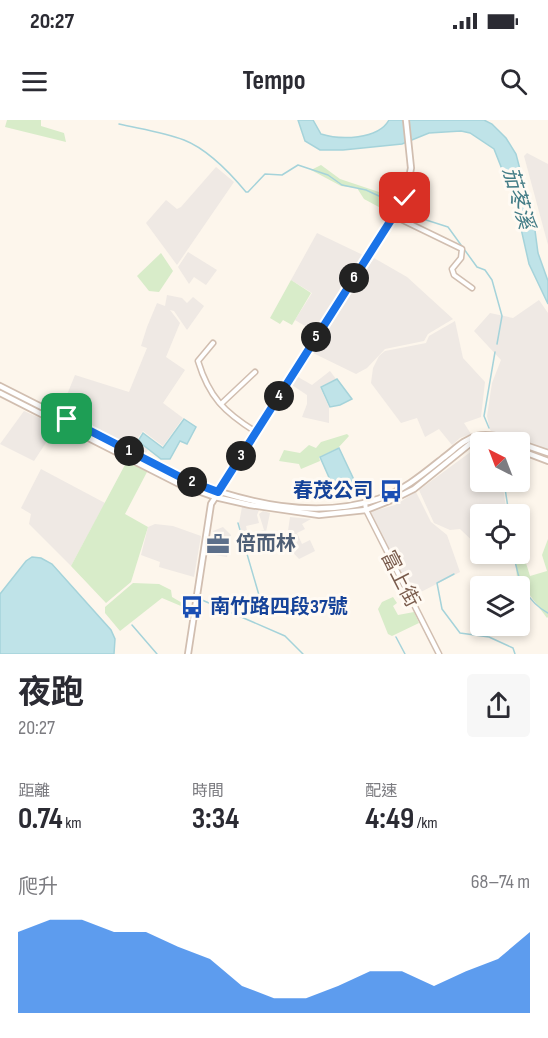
<!DOCTYPE html>
<html lang="zh-TW">
<meta charset="utf-8">
<style>
:root{--surface:#fff;--page:#f7f7f7;--text:#2b2b33;--muted:#7c7c81;--accent:#1a73e8}
body{margin:0;font-family:"Sofia Sans Condensed","Noto Sans TC",sans-serif;background:var(--page);color:var(--text);height:100vh;display:flex;flex-direction:column;font-size:22px;white-space:nowrap}
*{box-sizing:border-box;margin:0}
p{font-size:20px;color:var(--muted)}
.icon{flex:none;width:33px;height:33px;fill:none;stroke:currentColor;stroke-width:2;stroke-linecap:round;stroke-linejoin:round}
.map{position:relative;height:534px;overflow:hidden}
.sheet{display:flex;flex-direction:column;background:var(--surface);flex:1}
.sheet>*{flex:none}
.needle{width:39px;rotate:318deg}
.tools{position:absolute;left:470px;top:312px;display:grid;gap:12px}
.tools a{display:grid;place-items:center;width:60px;height:60px;border-radius:6px;background:var(--surface);box-shadow:0 3px 9px #0003;font-size:30px}
.pin{position:absolute;display:grid;place-items:center;width:51px;height:51px;color:#fff;margin:-26px;border-radius:12px;box-shadow:0 3px 9px #0006}
.km{position:absolute;width:30px;height:30px;margin:-15px;border-radius:50%;background:#222;color:#fff;font-size:16px;line-height:30px;text-align:center}
.round{display:grid;place-items:center;flex:none;width:63px;height:63px;border-radius:6px;background:var(--page)}
.summary{display:flex;align-items:center;justify-content:space-between;height:102px;padding:0 18px}
h1{font-size:33px;font-weight:700;line-height:45px}
.figures{display:grid;grid-template-columns:repeat(3,1fr);gap:9px;height:102px;padding:6px 18px}
.figures div{display:grid;align-content:center}
.figures b{font-size:30px;font-weight:700}
.figures small{font-size:16px;font-weight:400}
.figures p{font-size:16px}
.chart{height:168px;padding:12px 18px}
.chart p{display:flex;justify-content:space-between}
.chart svg{width:100%;height:108px;margin-top:6px;fill:var(--accent);opacity:.7}
.status{display:flex;justify-content:space-between;align-items:center;height:42px;padding:0 30px;background:var(--surface);direction:ltr}
.status svg{height:16px;fill:currentColor}
header{display:flex;justify-content:space-between;align-items:center;height:78px;padding:0 18px;background:var(--surface);font-size:27px;font-weight:700}
.map>svg:first-child{display:block}
</style>
<div class="status"><b>20:27</b><svg viewBox="0 0 49 12"><path d="M0 12V9h3v3zM5 12V6h3v6zM10 12V3h3v9zM15 12V0h3v12zM26 1h20v11H26zM47 4h2v5h-2z"/></svg></div>
<header><svg class="icon" aria-label="menu" viewBox="0 0 24 24"><path d="M4 6h16M4 12h16M4 18h16"/></svg>Tempo<svg class="icon" aria-label="search" viewBox="0 0 24 24"><circle cx="10" cy="10" r="6"/><path d="M15 15l6 6"/></svg></header>
<div class="map">
<svg width="548" height="534" viewBox="0 0 548 534">
<rect width="100%" height="100%" fill="#fdf6ec"/>
<g fill="#efe9e4">
<path d="M527,33L548,44V125L524,36Z"/>
<path d="M216,47L234,62L177,145L146,103L166,80L177,89L181,87Z"/>
<path d="M317,113L363,135L315,212L295,200L312,173L291,160Z"/>
<path d="M188,132L217,150L206,165L194,157L189,164L178,147Z"/>
<path d="M374,138L407,157L453,199L428,214L424,221L385,229L367,248L356,254L313,233Z"/>
<path d="M167,175L182,178L187,183L193,177L204,186L187,210L174,191L170,190L180,203L166,237L185,250L163,283L183,298L163,326L143,311L136,320L148,330L144,335L60,292L75,255L129,272L147,228L141,226L147,207L157,183L165,186Z"/>
<path d="M539,180L548,193V330L505,314L493,313L490,310L487,296L492,263L501,240L474,211L490,193L513,198Z"/>
<path d="M455,201L463,238L485,262L481,297L464,303L471,314L460,318L452,325L439,309L425,317L417,298L401,303L371,263L373,248L379,236L385,231L426,223L429,216Z"/>
<path d="M330,251L336,259L320,267L329,287V303L302,297L307,284V275L292,265L298,257L312,265Z"/>
<path d="M24,291L60,307L50,322L47,321L34,341L0,324Z"/>
<path d="M480,325V362H502L507,394H480V428L460,409L450,410L434,403L419,370Z"/>
<path d="M41,349L105,383L71,446L29,404L31,394L21,388Z"/>
<path d="M416,372L431,402L447,415L460,452L413,476L370,392L395,385Z"/>
<path d="M242,387L259,390L257,395L259,403L246,406L247,411L242,413L239,403Z"/>
<path d="M263,391L270,393L266,412L280,414V424L249,434L243,416L264,410L259,394Z"/>
<path d="M290,397L311,399L302,404L305,409L297,413L302,424L310,420L315,431L299,439L286,425Z"/>
<path d="M155,404L173,406L201,416L194,457L159,447L160,442L141,435L148,407Z"/>
<path d="M223,407L231,415L227,437L209,434L213,411Z"/>
</g>
<g fill="#d8ecc9">
<path d="M7,0H41V6L64,13L66,22L5,7Z"/>
<path d="M321,45L340,59L391,76L390,93L364,79L357,68L341,66L311,50Z"/>
<path d="M161,133L173,151L159,172L149,171L137,156Z"/>
<path d="M291,160L311,173L292,205L283,200L280,204L270,198Z"/>
<path d="M347,314L349,316L338,328L319,337L320,341L301,349L299,344L279,341L284,330L300,333L309,325L316,328L321,322Z"/>
<path d="M127,341L147,352L125,394L148,407L131,462L106,483L71,446Z"/>
<path d="M548,419V497L547,498L517,458L515,435L526,443L530,456L547,451L542,435Z"/>
<path d="M133,463L159,464L171,470L172,477L189,487L188,489L162,478L120,511L105,493V487Z"/>
<path d="M393,477L397,483L393,486L398,495L414,492L419,503L392,516L388,514L378,489L382,482Z"/>
</g>
<g fill="#bfe3e8" stroke="#a5d3da" stroke-width="1.5">
<path d="M298,0H313L321,14C340,20 378,20 389,0H484L492,4L506,18L516,34L534,103L538,133L548,161V184L529,144L515,82L494,29L470,13L461,11L429,13L402,24L343,30H320L305,21Z"/>
<path d="M337,259L352,279L340,285L330,287L321,267Z"/>
<path d="M184,299L196,307L187,324L180,321L170,339H161L138,321L143,313L163,328Z"/>
<path d="M339,328L355,362L335,371L320,337Z"/>
<path d="M32,437L41,438L52,444L111,510L115,519L114,534H0V474L26,441Z"/>
</g>
<g fill="none" stroke-linecap="round" stroke-linejoin="round">
<g stroke="#a5d3da" stroke-width="1.5">
<path d="M119,4C141,9 164,12 184,20C207,29 231,54 246,72H248L265,54L282,55L298,45L328,55L342,65L366,70L394,83"/>
<path d="M405,89L420,98L448,107L477,147L485,150L492,160L502,196L497,224"/>
<path d="M489,308L484,296L495,232"/>
<path d="M504,362L509,394"/>
<path d="M238,403L261,482"/>
<path d="M514,434C517,458 525,481 548,493"/>
<path d="M454,454L437,463L442,489L460,513L489,517L513,528L515,534"/>
<path d="M202,480L285,516L303,534"/>
<path d="M132,505L157,534"/>
<path d="M396,517L405,534"/>
</g>
<g stroke="#d1beb0" stroke-width="7">
<g id="minor">
<path d="M394,96L462,129L461,138L452,149L454,155L472,168"/>
<path d="M213,223L198,241C209,277 224,292 256,312"/>
<path d="M221,284L255,252"/>
<path d="M365,382L366,390L439,534"/>
</g>
</g>
<g stroke="#d1beb0" stroke-width="8">
<g id="tertiary">
<path d="M0,266L186,360C246,383 315,400 378,379C403,371 423,354 443,338C454,330 464,319 477,316C490,313 504,318 517,322"/>
<path d="M0,273L181,365L215,377L250,385L319,395L366,390L394,379L414,369L471,323L496,322"/>
<path d="M519,323L548,333"/>
<path d="M519,330L548,341"/>
<path d="M188,534L211,384L405,78L411,48L406,0"/>
</g>
</g>
<use href="#minor" stroke="#fff" stroke-width="4"/>
<use href="#tertiary" stroke="#fff" stroke-width="4.5"/>
</g>
<g fill="none" stroke-linecap="round" stroke-linejoin="round">
<g stroke="#fff" stroke-width="12">
<path id="route" d="M67,299L186,360L218,372L405,78"/>
</g>
<use href="#route" stroke="#1a73e8" stroke-width="8"/>
</g>
<defs>
<g id="bus-bare" transform="scale(1.8)"><path d="M-5-6H5V4H4V6H2V4H-2V6H-4V4H-5ZM-3.5-4V0h7V-4ZM-3.5 1.2v1.5H-2V1.2ZM2 1.2v1.5H3.5V1.2Z" fill="#1a4fb4" stroke="#fffaf3" stroke-width="2.5" paint-order="stroke"/></g>
<g id="office-bare" transform="scale(1.8)"><path d="M-6-3h4V-5.5h4V-3h4V5H-6ZM-1-4.5V-3h2v-1.5ZM-6 0V1H6V0Z" fill="#5c6f8a" stroke="#fffaf3" stroke-width="2.5" paint-order="stroke"/></g>
</defs>
<g fill-rule="evenodd">
<use href="#bus-bare" x="391" y="371"/>
<use href="#office-bare" x="218" y="424"/>
<use href="#bus-bare" x="192" y="487"/>
</g>
<g text-anchor="middle" dominant-baseline="central" stroke-width="6" stroke-linejoin="round" paint-order="stroke">
<g font-size="20" font-weight="bold" fill="#164399" stroke="#fffaf3" text-anchor="end">
<text x="373" y="371">春茂公司</text>
<text x="210" y="487" text-anchor="start">南竹路四段37號</text>
</g>
<g font-size="20" font-weight="bold" fill="#4e5e75" stroke="#fffaf3" text-anchor="start">
<text x="236" y="424">倍而林</text>
</g>
<g font-size="20" fill="#7a5c4d" stroke="#fffaf3">
<text transform="translate(400 459) rotate(63)">富上街</text>
</g>
<g font-size="21" font-style="italic" fill="#437c86" stroke="#fffaf3">
<text transform="translate(518 78) rotate(74)">茄苳溪</text>
</g>
</g>
</svg>
<div class="tools">
<a><svg class="needle" viewBox="-14 -14 28 28"><path d="M0-13l5 13h-10z" fill="#e53935"/><path d="M0 13l5-13h-10z" fill="#7c7c81"/></svg></a>
<a><svg class="icon" aria-label="locate" viewBox="0 0 24 24"><circle cx="12" cy="12" r="6"/><path d="M12 2v4M12 18v4M2 12h4M18 12h4"/></svg></a>
<a><svg class="icon" aria-label="layers" viewBox="0 0 24 24"><path d="M12 4l9 5-9 5-9-5zM3 14l9 5 9-5"/></svg></a>
</div>
<div class="pin" style="left:67px;top:299px;background:#1e9e55"><svg class="icon" aria-label="arrive" viewBox="0 0 24 24"><path d="M6 21V4h12l-3 4 3 4H6"/></svg></div>
<div class="pin" style="left:405px;top:78px;background:#d93025"><svg class="icon" aria-label="check" viewBox="0 0 24 24"><path d="M5 12l5 5 9-10"/></svg></div>
<b class="km" style="left:129px;top:331px">1</b>
<b class="km" style="left:192px;top:362px">2</b>
<b class="km" style="left:241px;top:336px">3</b>
<b class="km" style="left:279px;top:276px">4</b>
<b class="km" style="left:316px;top:217px">5</b>
<b class="km" style="left:354px;top:158px">6</b>
</div>
<section class="sheet">
<div class="summary"><div><h1>夜跑</h1><p>20:27</p></div><a class="round"><svg class="icon" aria-label="share" viewBox="0 0 24 24"><path d="M12 15V3M7 8l5-5 5 5M5 13v7h14v-7"/></svg></a></div>
<div class="figures">
<div><p>距離</p><b>0.74<small> km</small></b></div>
<div><p>時間</p><b>3:34</b></div>
<div><p>配速</p><b>4:49<small> /km</small></b></div>
</div>
<div class="chart"><p><span>爬升</span>68–74 m</p>
<svg viewBox="0 0 160 44" preserveAspectRatio="none"><path d="M0 44V11L10 6L20 6L30 11L40 11L50 17L60 22L70 33L80 38L90 38L100 33L110 27L120 27L130 33L140 27L150 22L160 11V44z"/></svg>
</div>
</section>
